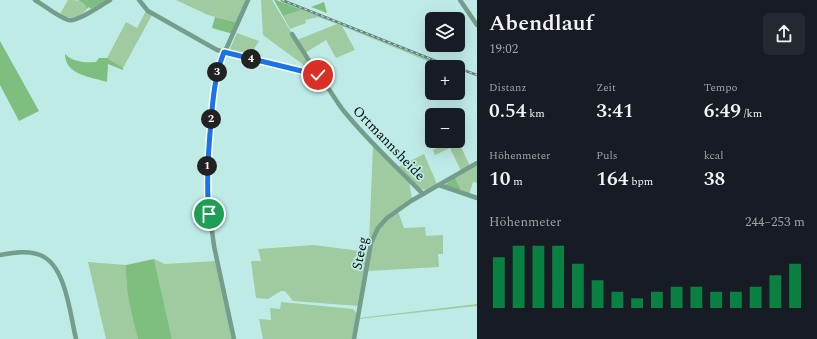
<!DOCTYPE html>
<html lang="de">
<meta charset="utf-8">
<style>
:root{--surface:#171b24;--page:#242831;--text:#f1f3f6;--muted:#9ea1a6;--accent:#0b8043}
body{margin:0;font-family:Spectral,serif;background:var(--page);color:var(--text);height:100vh;display:flex;flex-direction:column;font-size:15px;white-space:nowrap}
*{box-sizing:border-box;margin:0}
p{font-size:13px;color:var(--muted)}
.icon{flex:none;width:22px;height:22px;fill:none;stroke:currentColor;stroke-width:2;stroke-linecap:round;stroke-linejoin:round}
.map{position:relative;flex:1;overflow:hidden}
.panel{display:flex;flex-direction:column;background:var(--surface);width:340px}
.panel>*{flex:none}
.tools{position:absolute;left:425px;top:12px;display:grid;gap:8px}
.tools a{display:grid;place-items:center;width:40px;height:40px;border-radius:6px;background:var(--surface);box-shadow:0 4px 16px #0002;font-size:20px}
.pin{position:absolute;display:grid;place-items:center;width:34px;height:34px;color:#fff;margin:-17px;border:2px solid #fff;border-radius:50%;box-shadow:0 1px 4px #0007}
.km{position:absolute;width:20px;height:20px;margin:-10px;border-radius:50%;background:#222;color:#fff;font-size:11px;line-height:20px;text-align:center}
.round{display:grid;place-items:center;flex:none;width:42px;height:42px;border-radius:6px;background:var(--page)}
.headline{display:flex;align-items:center;justify-content:space-between;height:68px;padding:0 12px}
h1{font-size:22px;font-weight:600;line-height:30px}
.figures{display:grid;grid-template-columns:repeat(3,1fr);gap:6px;height:68px;padding:4px 12px}
.figures div{display:grid;align-content:center}
.figures b{font-size:20px;font-weight:600}
.figures small{font-size:11px;font-weight:400}
.figures p{font-size:11px}
.chart{height:112px;padding:8px 12px}
.chart p{display:flex;justify-content:space-between}
.chart svg{width:100%;height:72px;margin-top:4px;stroke:var(--accent);stroke-width:6}
main{display:flex;flex:1;min-height:0}
.map>svg:first-child{display:block}
</style>
<main>
<div class="map">
<svg width="477" height="339" viewBox="0 0 477 339">
<rect width="100%" height="100%" fill="#bfebe7"/>
<g fill="#a0ca9f">
<path d="M68,0C78,0 82,0 87,9C79,19 70,20 60,14Z"/>
<path d="M176,0H247L239,23L208,15Z"/>
<path d="M261,0H272L316,74L263,35Z"/>
<path d="M276,0L284,2L448,67H442L342,26L355,50L336,58L326,40L305,53L297,40L337,24L318,17L305,20L306,23L290,29L283,16L300,10Z"/>
<path d="M146,11L152,15L123,68L107,58L126,22L137,28Z"/>
<path d="M237,33L259,41L249,57L231,53L229,51Z"/>
<path d="M450,141H458L470,166L461,171L450,148L435,155L433,150Z"/>
<path d="M373,146L409,181L412,199L385,219L369,243Z"/>
<path d="M424,154L437,184L427,190L421,189L398,167Z"/>
<path d="M477,164V183L473,182L469,194L446,182Z"/>
<path d="M398,211L404,228L425,227L426,236L443,235V254H438L439,267L368,271C372,238 372,233 398,211Z"/>
<path d="M314,245L368,252L359,306L293,301L285,291H281L268,299L256,298L251,261H261L258,249Z"/>
<path d="M154,259L165,264L216,261L233,339H172Z"/>
<path d="M88,262L126,265V281L138,339H106Z"/>
<path d="M281,302L353,309L358,315L352,339H263L259,319L271,320L270,308L280,309Z"/>
<path d="M477,304V306L358,319L359,318Z"/>
</g>
<g fill="#7ebe7e">
<path d="M78,0H107L91,9L89,7L87,9L84,4Z"/>
<path d="M274,0H276L301,10L283,16Z"/>
<path d="M324,2L327,13L311,7Z"/>
<path d="M215,17L239,23L233,34L212,28Z"/>
<path d="M0,41L39,111L19,121L0,85Z"/>
<path d="M65,54C73,62 85,63 96,62L99,58H107L123,68V70L108,64L107,82C91,77 65,75 65,54Z"/>
<path d="M455,178L461,191L445,185Z"/>
<path d="M154,259L172,339H138C132,314 125,290 126,265Z"/>
</g>
<g fill="none" stroke-linecap="round" stroke-linejoin="round">
<g stroke="#759d8c" stroke-width="4.5">
<path d="M35,0C45,6 57,16 68,20C76,23 102,5 110,0"/>
<path d="M139,0L148,11L217,50L318,75C328,86 334,98 343,110C367,140 396,166 423,194"/>
<path d="M460,0L477,25"/>
<path d="M292,34L318,75"/>
<path d="M439,185L477,198"/>
<path d="M0,255C12,253 28,250 40,255C66,265 70,314 76,339"/>
<path d="M234,339L214,246L207,191V174L215,85L218,67L248,0"/>
<path d="M354,339L371,243L378,228L387,218L411,201L477,163"/>
</g>
<g stroke="#64827f" stroke-width="2.5">
<g id="rail">
<path d="M282,0L451,67"/>
<path d="M458,68L477,75"/>
</g>
</g>
<use href="#rail" stroke="#bfebe7" stroke-width="1" stroke-dasharray="3" stroke-linecap="butt"/>
</g>
<g fill="none" stroke-linecap="round" stroke-linejoin="round">
<g stroke="#fff" stroke-width="8">
<path id="route" d="M209,214C206,183 208,153 211,122C213,97 215,75 224,52L318,75"/>
</g>
<use href="#route" stroke="#1a73e8" stroke-width="5"/>
</g>
<g text-anchor="middle" dominant-baseline="central" stroke-width="3.5" stroke-linejoin="round" paint-order="stroke">
<g font-size="14" fill="#010f0e" stroke="#bfebe7">
<text transform="translate(389 143) rotate(46)">Ortmannsheide</text>
<text transform="translate(360 253) rotate(-78)">Steeg</text>
</g>
</g>
</svg>
<div class="tools">
<a><svg class="icon" aria-label="layers" viewBox="0 0 24 24"><path d="M12 4l9 5-9 5-9-5zM3 14l9 5 9-5"/></svg></a>
<a>+</a>
<a>−</a>
</div>
<div class="pin" style="left:209px;top:214px;background:#1e9e55"><svg class="icon" aria-label="arrive" viewBox="0 0 24 24"><path d="M6 21V4h12l-3 4 3 4H6"/></svg></div>
<div class="pin" style="left:318px;top:75px;background:#d93025"><svg class="icon" aria-label="check" viewBox="0 0 24 24"><path d="M5 12l5 5 9-10"/></svg></div>
<b class="km" style="left:207px;top:166px">1</b>
<b class="km" style="left:211px;top:119px">2</b>
<b class="km" style="left:217px;top:72px">3</b>
<b class="km" style="left:251px;top:59px">4</b>
</div>
<section class="panel">
<div class="headline"><div><h1>Abendlauf</h1><p>19:02</p></div><a class="round"><svg class="icon" aria-label="share" viewBox="0 0 24 24"><path d="M12 15V3M7 8l5-5 5 5M5 13v7h14v-7"/></svg></a></div>
<div class="figures">
<div><p>Distanz</p><b>0.54<small> km</small></b></div>
<div><p>Zeit</p><b>3:41</b></div>
<div><p>Tempo</p><b>6:49<small> /km</small></b></div>
</div>
<div class="figures">
<div><p>Höhenmeter</p><b>10<small> m</small></b></div>
<div><p>Puls</p><b>164<small> bpm</small></b></div>
<div><p>kcal</p><b>38</b></div>
</div>
<div class="chart"><p><span>Höhenmeter</span>244–253 m</p>
<svg viewBox="0 0 160 44" preserveAspectRatio="none"><path d="M5 44V13M15 44V6M25 44V6M35 44V6M45 44V17M55 44V27M65 44V34M75 44V38M85 44V34M95 44V31M105 44V31M115 44V34M125 44V34M135 44V31M145 44V24M155 44V17"/></svg>
</div>
</section>
</main>
